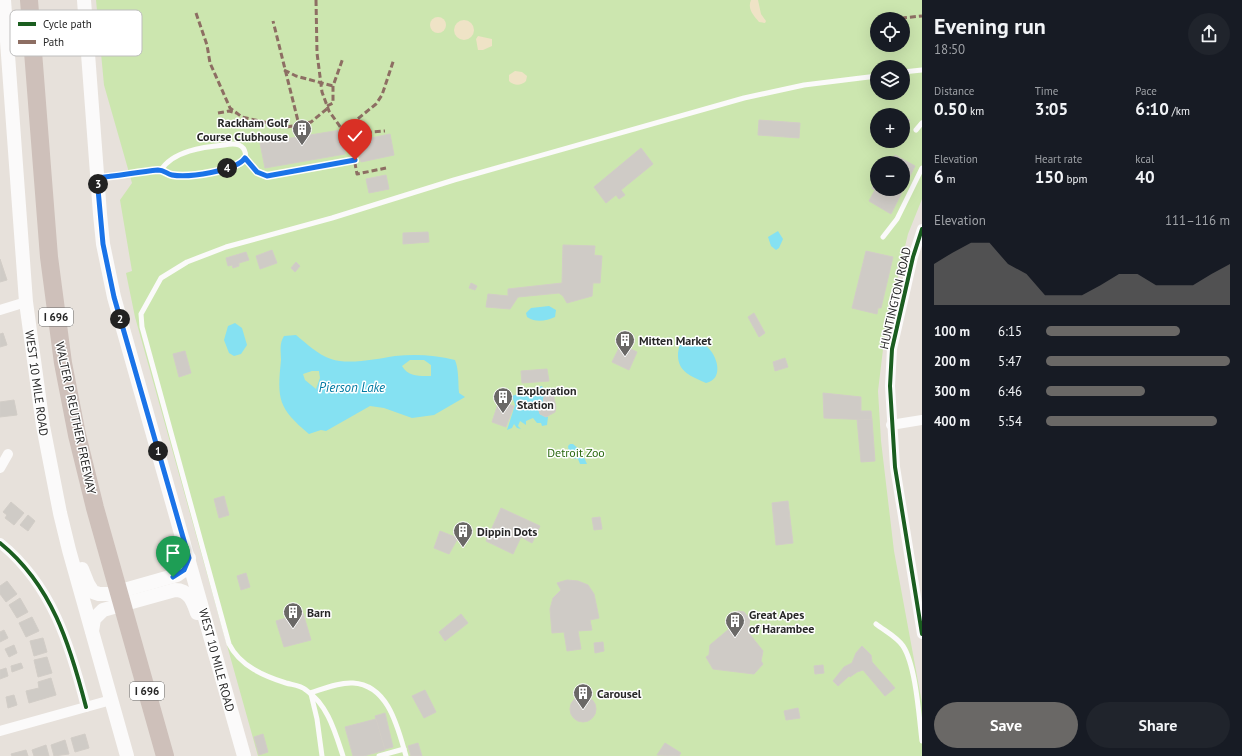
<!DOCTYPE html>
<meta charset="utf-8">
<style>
:root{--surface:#171b24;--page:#20242c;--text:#f1f3f6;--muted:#9ea1a6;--accent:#6a6866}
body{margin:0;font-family:"PT Sans",sans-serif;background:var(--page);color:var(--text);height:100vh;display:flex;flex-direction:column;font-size:15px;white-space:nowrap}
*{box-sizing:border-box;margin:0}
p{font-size:13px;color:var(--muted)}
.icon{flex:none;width:22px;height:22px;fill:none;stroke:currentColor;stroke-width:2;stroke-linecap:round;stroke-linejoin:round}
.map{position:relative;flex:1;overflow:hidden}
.side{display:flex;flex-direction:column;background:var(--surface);width:320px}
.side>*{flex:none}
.buttons{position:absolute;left:870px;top:12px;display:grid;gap:8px}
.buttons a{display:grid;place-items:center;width:40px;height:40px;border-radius:50%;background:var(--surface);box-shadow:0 4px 16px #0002;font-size:20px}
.pin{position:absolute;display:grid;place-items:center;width:34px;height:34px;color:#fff;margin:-41px -17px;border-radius:50% 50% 50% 0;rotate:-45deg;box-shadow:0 0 4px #0007}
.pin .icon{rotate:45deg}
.km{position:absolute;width:20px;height:20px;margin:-10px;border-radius:50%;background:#222;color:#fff;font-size:11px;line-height:20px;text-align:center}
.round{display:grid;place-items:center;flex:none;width:42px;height:42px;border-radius:21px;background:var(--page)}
.summary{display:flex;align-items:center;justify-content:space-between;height:68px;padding:0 12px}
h1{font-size:22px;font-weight:700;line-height:30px}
.figures{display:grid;grid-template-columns:repeat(3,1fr);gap:6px;height:68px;padding:4px 12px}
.figures div{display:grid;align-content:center}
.figures b{font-size:17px;font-weight:700}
.figures small{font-size:11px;font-weight:400}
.figures p{font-size:11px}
.chart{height:112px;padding:8px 12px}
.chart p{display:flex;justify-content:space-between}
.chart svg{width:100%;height:72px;margin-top:4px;fill:var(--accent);opacity:.7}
.button{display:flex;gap:8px;margin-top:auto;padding:8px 12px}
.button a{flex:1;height:46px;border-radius:24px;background:var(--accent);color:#fff;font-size:16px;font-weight:700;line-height:46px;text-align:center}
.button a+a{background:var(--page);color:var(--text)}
ul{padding:0 12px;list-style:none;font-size:13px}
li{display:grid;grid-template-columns:64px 48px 1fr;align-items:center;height:30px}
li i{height:10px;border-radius:5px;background:var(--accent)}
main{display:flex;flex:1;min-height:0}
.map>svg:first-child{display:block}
</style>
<main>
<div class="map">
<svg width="922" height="756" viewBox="0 0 922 756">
<rect width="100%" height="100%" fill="#e7e1db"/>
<path fill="#cce6af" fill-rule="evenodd" d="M96,0H922V199L908,234L897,280L884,341L878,391L881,441L894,551L922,703V756H258L135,317L126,273L132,271L120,200L132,183L104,85ZM877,19H903V45H877ZM877,67H903V93H877ZM877,115H903V141H877ZM877,163H903V189H877Z"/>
<g fill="#efe3c6">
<path d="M751,0H758L761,14L766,21L765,23L759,22C754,16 747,9 751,0Z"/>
<circle cx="438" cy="25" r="8"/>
<circle cx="464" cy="30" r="10"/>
<path d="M478,36L492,39V46L483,50H478L476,39Z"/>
<path d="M515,71L522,72L527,76L526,81C521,86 514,86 509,81V75Z"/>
</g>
<g fill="#85e1f2" fill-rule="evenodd">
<path d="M778,231L783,239L779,248L776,250L771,246L768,237Z"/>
<path d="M549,306L556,310L555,317C546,321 536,323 527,317L526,313L531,308Z"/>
<path d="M235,323L242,328L247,345L241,354L234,356L229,353L224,340L228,326Z"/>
<path d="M296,335C307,344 317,354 331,359C348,365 377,359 395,356C416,354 435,355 455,360C459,370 458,382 459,393L465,397L434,415L412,418L384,408L370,406L326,431L321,430L309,434C278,408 277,399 281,360C281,351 279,344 284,336ZM410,360H424L431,365V376C420,376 408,377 402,366ZM312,371H319L320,378L316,389L305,380L303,374Z"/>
<path d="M685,340C693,341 700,341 706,346C717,354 725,379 706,383C691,376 677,372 678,353C679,348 679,345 682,341Z"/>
<path d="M542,386L547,395L544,397L543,404L537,405L540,414L548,417L547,425L542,426L541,423H537L533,418L526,421V425L520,421L518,426L521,429L517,428L514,424L512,428L507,430L515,405L512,396Z"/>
<path d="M570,444H573L581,451L587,464H580L578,459C569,459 569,453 568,446Z"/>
</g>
<g fill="#cfcbc6" stroke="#d2cdc7">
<path d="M903,117L910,120L906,127L903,126Z"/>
<path d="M759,120L800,123L799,138L758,135Z"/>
<path d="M341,130L345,154L265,168L260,143Z"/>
<path d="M390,134L394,155L361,162L357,141Z"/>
<path d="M641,148L653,164L621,190L625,195L619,199L616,195L606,203L594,187Z"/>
<path d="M895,155L915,166L891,214L869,201L875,190L872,188L875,183L873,182L877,175V189H903V163H891Z"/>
<path d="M386,175L389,189L369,193L366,179Z"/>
<path d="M428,232L429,242L403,244V233Z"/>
<path d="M563,245L595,246L594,255L602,256L600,283H593L592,296L567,303L563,296L559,293L518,297L510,309L486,307L488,294L508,296V289L562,283Z"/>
<path d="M272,250L277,263L260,269L256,256Z"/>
<path d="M866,251L893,257L881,308H878L877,314L852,308Z"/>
<path d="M246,252L249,260L239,263V266L233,268L232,265L228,266L226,258Z"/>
<path d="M0,259L7,280L0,282Z"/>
<path d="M296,262L300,266L295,272L291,268Z"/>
<path d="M471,283L477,286L475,290L469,288Z"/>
<path d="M754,313L765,333L759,337L748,317Z"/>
<path d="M3,333L7,345L0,347V334Z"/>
<path d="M621,344L637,352L629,370L612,362Z"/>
<path d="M185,351L191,373L179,377L173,354Z"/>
<path d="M785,358L788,367L775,371L773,362Z"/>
<path d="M547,369L549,381L522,383L521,371Z"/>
<path d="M823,393L861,397V411H871L872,420L824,418Z"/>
<path d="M553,394L556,407L555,412L546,417L540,414L537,405L543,404L544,397Z"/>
<path d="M14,400L17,415L0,417V402Z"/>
<path d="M499,401L514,406L506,427L492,422Z"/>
<path d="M857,419L872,420L875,461L861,462Z"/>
<path d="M224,496L229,515L219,518L214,499Z"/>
<path d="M788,501L793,543L776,545L772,503Z"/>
<path d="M11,502L24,513L14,525L5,518L7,515L3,512Z"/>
<path d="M501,508L540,526L532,543L521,537L513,554L486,541Z"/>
<path d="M28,515L35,521L28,531L20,525Z"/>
<path d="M600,517L602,529L594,530L592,518Z"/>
<path d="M440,531L458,538L449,554L434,548Z"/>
<path d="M246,573L250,587L241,590L237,576Z"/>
<path d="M567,580L578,581L588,585L594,594L599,618L590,620L592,630L578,631L581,649L567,651L564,632L552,633L550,609L553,598L561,590L557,583Z"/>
<path d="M7,581L17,594L6,602L0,594V586Z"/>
<path d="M20,598L28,612L17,618L9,605Z"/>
<path d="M738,611L744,612L750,619L748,632L763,651L761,661L763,664L754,674L713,669L706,657L709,655L710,645L729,629L731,617Z"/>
<path d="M303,613L311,640L284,647L276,621Z"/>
<path d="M461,614L468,623L445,641L439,632Z"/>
<path d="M32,617L39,631L26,637L19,623Z"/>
<path d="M4,630L8,638L0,642V632Z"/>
<path d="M43,638L47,652L34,656L30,641Z"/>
<path d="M603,642L604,651L595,653L594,643Z"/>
<path d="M14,645L17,653L9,657L5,649Z"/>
<path d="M862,646L871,655L872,662L895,688L885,696L863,670L857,672L850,677L849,676L838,686L833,681L844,667L852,663L856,653Z"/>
<path d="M47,657L52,673L38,677L34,660Z"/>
<path d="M21,663L23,668L12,672L11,666Z"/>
<path d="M823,665L824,673L815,674L814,666Z"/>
<path d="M6,668L8,676L0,679V670Z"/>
<path d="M51,678L56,695L29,703L26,691L39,688L38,682Z"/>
<path d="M425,690L436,712L424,718L412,696Z"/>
<path d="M14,695L17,705L8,708L6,697Z"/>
<circle cx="583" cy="709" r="13"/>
<path d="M798,708L800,718L786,720L784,711Z"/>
<path d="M385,713L393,747L385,749L375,716Z"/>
<path d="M376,719L385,750L364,756H353L345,727Z"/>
<path d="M85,734L89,748L75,752L71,738Z"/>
<path d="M263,734L268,752L259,755L254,737Z"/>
<path d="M65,740L69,754L54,756L51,745Z"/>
<path d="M418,743L422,756H411L408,746Z"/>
<path d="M665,743L681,753L679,756L657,755Z"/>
<path d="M46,745L49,756H34L32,750Z"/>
<path d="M26,750L28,756H12L11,754Z"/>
</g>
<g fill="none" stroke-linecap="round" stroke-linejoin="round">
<g stroke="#fbfafa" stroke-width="5">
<path d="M903,72L922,70"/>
<path d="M916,130L922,123"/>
<path d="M245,158L257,172L267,176L355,160"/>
<path d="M98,178C118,176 139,170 159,170C164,170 168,174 173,175C186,176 232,171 242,163C248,158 246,148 239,145C234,143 229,144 224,145C203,147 173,151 161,170"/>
<path d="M883,237L897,219L922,168"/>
<path d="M876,624C885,631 897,637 903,646C916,666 919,717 922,741"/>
<path d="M310,693C323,689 339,682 353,683C389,685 398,729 406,756"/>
<path d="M311,694L317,719L322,756"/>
<path d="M343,756C335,732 328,705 306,690C300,685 293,685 286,683C264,676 240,666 229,644L142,327L141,314L161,278L187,262L226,247L332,218L454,180L744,98L804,85L877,76"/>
<path d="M379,756L404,749"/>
</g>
<g stroke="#fbfafa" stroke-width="10">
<path d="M922,229L913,257L892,349L890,386L895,467L922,634"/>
<path d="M0,310L26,302"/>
<path d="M891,425L922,420"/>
<path d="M0,468L8,454"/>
<path d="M0,543C52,585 70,645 86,707"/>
<path d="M0,731L111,700"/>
</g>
<g stroke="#fbfafa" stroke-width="14">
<path d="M4,0L26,302L43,426L60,513L69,550L127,756"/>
<path d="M84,0L100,214L103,244L114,297L244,756"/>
<path d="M82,569L88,584L93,592L99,594H110L177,575L184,570L189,558"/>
<path d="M92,631L94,619L103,610L175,590C189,590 193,601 197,613"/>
</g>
<path stroke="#cec0ba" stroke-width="18" d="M29,0L49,257L63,363L77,435L95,508L165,756"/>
<g stroke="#8d6e63" stroke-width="3" stroke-dasharray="6 3" stroke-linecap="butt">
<path d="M316,0L317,53L322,92L329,111L351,142L357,174L386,168"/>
<path d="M196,13L207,45L210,63L230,108L242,117L286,127L299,125L273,21"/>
<path d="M892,19L922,16"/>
<path d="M284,70L296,76L333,86"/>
<path d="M327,106L333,103V86L343,58"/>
<path d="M218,113L229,111L236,113"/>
<path d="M299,125L311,122L328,108"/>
<path d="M344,130L376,104L382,95L394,59"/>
<path d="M349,137L355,133L385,131"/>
</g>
<g stroke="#fff" stroke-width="6">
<g id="cycleway">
<path d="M922,229L913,257L892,349L890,386L895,467L922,634"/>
<path d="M0,543C52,585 70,645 86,707"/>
</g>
</g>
<use href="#cycleway" stroke="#1b5e20" stroke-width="4"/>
</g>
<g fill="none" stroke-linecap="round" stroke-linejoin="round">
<g stroke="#fff" stroke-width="8">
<path id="route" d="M173,577L184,570L189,558L114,297L103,244L97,178C118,176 138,172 158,170C164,170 167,174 172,175C188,178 236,171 245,158L257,172L267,176L355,160"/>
</g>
<use href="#route" stroke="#1a73e8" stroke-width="5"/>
</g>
<defs>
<g id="building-pin" transform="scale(1)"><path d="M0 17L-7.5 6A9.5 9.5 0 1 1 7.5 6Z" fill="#6a6866" stroke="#fff"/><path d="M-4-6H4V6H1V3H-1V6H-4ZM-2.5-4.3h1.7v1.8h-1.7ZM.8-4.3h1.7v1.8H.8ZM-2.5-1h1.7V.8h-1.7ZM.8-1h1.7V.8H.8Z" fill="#fff"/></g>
</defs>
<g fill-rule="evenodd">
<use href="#building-pin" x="302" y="129"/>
<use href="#building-pin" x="625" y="340"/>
<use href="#building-pin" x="503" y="397"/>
<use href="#building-pin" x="463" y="531"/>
<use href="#building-pin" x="293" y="612"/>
<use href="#building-pin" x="735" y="621"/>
<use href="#building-pin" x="583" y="693"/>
</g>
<g text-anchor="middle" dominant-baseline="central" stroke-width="3" stroke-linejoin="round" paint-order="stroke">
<g fill="#fff" stroke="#686868" stroke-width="1">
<rect x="39" y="308" width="34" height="18" rx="3"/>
<rect x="130" y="682" width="34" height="18" rx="3"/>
</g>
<g font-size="11" font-weight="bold" fill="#272727">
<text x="56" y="317">I 696</text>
<text x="147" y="691">I 696</text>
</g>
<g font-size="12" font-weight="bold" fill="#272727" stroke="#fff" text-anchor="start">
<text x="288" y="122" text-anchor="end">Rackham Golf<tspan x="288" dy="14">Course Clubhouse</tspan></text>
<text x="639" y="340">Mitten Market</text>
<text x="517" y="390">Exploration<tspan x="517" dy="14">Station</tspan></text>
<text x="477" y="531">Dippin Dots</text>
<text x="307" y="612">Barn</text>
<text x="749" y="614">Great Apes<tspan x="749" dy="14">of Harambee</tspan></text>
<text x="597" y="693">Carousel</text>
</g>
<g font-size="12" fill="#272727" stroke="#fff">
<text transform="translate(895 298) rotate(-77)">HUNTINGTON ROAD</text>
<text transform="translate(37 383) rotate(82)">WEST 10 MILE ROAD</text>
<text transform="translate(76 418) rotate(78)">WALTER P REUTHER FREEWAY</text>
<text transform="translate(217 660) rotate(75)">WEST 10 MILE ROAD</text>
</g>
<g font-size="12" fill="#2c6a11" stroke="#fff">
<text x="576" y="452">Detroit Zoo</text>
</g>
<g font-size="13" font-style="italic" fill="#007aa2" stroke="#fff">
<text x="352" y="387">Pierson Lake</text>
</g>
</g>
<rect x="10" y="10" width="132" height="46" rx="6" fill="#fff" stroke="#bebebe" stroke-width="1"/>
<rect x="18" y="22" width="18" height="4" fill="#1b5e20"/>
<rect x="18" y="40" width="18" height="4" fill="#8d6e63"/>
<g font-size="11" fill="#272727">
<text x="43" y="28">Cycle path</text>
<text x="43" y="46">Path</text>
</g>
</svg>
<div class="buttons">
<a><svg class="icon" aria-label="locate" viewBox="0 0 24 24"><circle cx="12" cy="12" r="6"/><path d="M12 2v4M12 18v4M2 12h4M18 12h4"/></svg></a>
<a><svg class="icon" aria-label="layers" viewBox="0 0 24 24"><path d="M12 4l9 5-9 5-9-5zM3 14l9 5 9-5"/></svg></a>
<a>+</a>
<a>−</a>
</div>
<div class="pin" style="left:173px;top:577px;background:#1e9e55"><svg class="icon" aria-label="arrive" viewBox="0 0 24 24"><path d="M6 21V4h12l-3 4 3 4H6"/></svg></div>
<div class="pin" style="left:355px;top:160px;background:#d93025"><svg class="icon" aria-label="check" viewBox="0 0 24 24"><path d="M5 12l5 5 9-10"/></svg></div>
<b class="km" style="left:158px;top:451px">1</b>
<b class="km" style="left:120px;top:319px">2</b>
<b class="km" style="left:98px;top:184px">3</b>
<b class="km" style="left:227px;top:168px">4</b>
</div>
<section class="side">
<div class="summary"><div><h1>Evening run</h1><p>18:50</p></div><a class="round"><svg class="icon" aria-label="share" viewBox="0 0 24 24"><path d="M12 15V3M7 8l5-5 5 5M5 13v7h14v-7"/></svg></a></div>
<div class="figures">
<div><p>Distance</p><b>0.50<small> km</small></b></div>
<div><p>Time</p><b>3:05</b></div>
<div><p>Pace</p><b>6:10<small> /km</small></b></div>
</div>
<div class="figures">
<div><p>Elevation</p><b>6<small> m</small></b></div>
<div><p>Heart rate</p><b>150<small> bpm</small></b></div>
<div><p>kcal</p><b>40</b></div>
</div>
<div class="chart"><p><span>Elevation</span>111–116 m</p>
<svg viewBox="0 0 160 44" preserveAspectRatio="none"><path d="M0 44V19L10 12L20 6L30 6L40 19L50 25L60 38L70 38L80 38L90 32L100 25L110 25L120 32L130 32L140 32L150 25L160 19V44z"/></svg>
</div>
<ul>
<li><b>100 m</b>6:15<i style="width:73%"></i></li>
<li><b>200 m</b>5:47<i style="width:100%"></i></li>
<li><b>300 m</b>6:46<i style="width:54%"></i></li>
<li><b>400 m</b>5:54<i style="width:93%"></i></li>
</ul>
<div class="button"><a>Save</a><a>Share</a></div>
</section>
</main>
